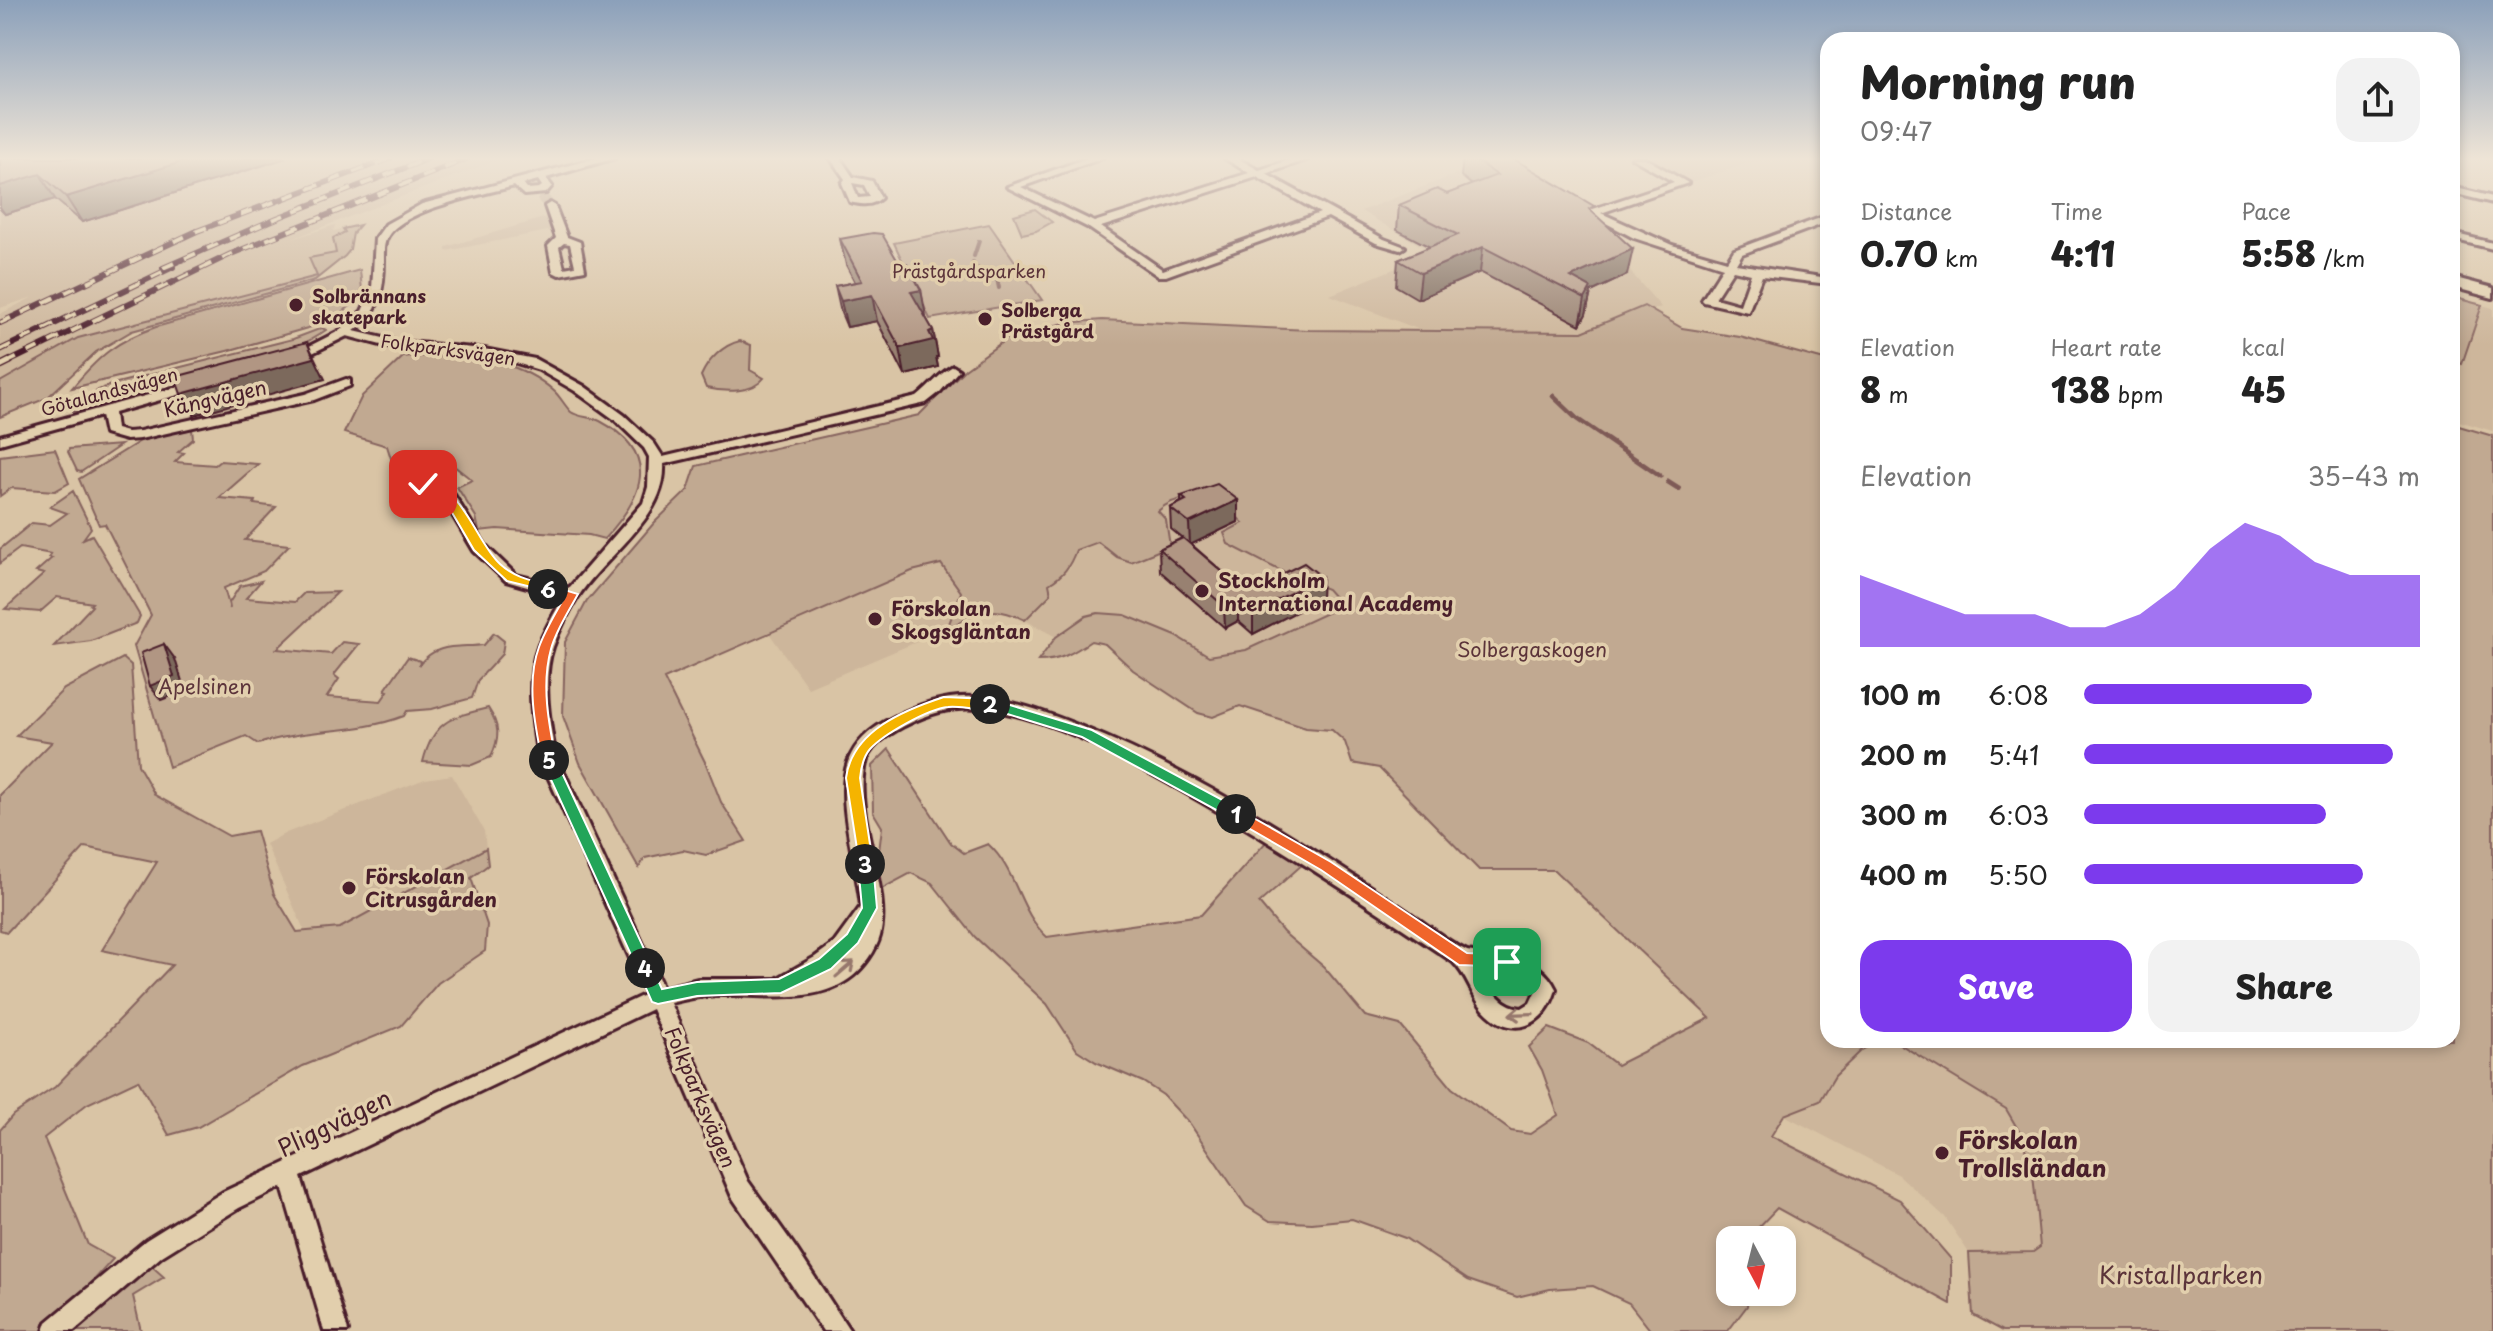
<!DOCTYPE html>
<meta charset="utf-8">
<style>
:root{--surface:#fff;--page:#f2f2f2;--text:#222;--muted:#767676;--accent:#7c3aed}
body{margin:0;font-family:"Playpen Sans",sans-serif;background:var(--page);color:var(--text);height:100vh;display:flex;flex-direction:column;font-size:30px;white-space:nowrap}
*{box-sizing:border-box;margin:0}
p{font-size:26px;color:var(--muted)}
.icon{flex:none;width:44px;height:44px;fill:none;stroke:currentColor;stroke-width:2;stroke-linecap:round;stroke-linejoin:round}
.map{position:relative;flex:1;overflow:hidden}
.details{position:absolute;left:1820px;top:32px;width:640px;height:1016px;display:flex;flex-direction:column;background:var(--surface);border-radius:24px;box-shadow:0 4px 12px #0003}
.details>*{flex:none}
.needle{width:52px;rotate:173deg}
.tools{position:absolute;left:1716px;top:1226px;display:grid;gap:16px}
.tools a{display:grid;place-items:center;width:80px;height:80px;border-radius:16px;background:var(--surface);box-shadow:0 4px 12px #0003;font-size:40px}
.pin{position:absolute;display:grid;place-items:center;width:68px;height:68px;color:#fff;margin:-34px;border-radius:16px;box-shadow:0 4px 12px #0006}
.km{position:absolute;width:40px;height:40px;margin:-20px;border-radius:50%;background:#222;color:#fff;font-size:22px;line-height:40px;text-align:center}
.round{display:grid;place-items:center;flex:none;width:84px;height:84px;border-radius:24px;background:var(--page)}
.headline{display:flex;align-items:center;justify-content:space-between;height:136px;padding:0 40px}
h1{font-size:44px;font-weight:800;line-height:60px}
.stats{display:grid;grid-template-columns:repeat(3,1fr);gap:12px;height:136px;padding:8px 40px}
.stats div{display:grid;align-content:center}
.stats b{font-size:34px;font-weight:800}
.stats small{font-size:22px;font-weight:400}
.stats p{font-size:22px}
.chart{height:224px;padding:16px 40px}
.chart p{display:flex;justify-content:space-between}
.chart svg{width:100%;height:144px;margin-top:8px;fill:var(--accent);opacity:.7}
.button{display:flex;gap:16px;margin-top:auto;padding:16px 40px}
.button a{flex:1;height:92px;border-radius:24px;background:var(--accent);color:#fff;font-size:32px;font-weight:800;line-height:92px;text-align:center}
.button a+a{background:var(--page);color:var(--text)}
ul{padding:0 40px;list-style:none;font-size:26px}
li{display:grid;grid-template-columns:128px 96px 1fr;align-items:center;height:60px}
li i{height:20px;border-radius:10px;background:var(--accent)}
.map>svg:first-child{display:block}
</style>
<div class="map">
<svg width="2493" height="1331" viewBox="0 0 2493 1331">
<rect width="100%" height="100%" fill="#d9c4a5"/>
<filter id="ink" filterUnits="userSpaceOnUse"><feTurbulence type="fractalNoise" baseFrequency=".0125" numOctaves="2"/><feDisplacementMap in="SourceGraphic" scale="16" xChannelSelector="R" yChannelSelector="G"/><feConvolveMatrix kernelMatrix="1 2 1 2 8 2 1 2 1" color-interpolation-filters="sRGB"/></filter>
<g filter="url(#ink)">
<g fill="#cdb69b">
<path d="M0,158H502L289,240L335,225L333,231L343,229L346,231L341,234L336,253L317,276L78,338L0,382V314L33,297L0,308Z"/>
<path d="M1647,158H1764L1691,182Z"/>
<path d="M1480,165L1603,240L1661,307L1581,334L1433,335L1330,295L1433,253L1361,211Z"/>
<path d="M547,217L553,230L446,251V247Z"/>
<path d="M2482,305L2493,308V431L2452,419V361L2462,363Z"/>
<path d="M1186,497L1222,503L1243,523L1228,545L1281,571L1327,589L1342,606L1247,650L1229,655L1209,656L1176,636L1125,615L1086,616L1056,637L1025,620L1050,594L1048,584L1061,577L1070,567L1076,550L1098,542L1117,557L1131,562L1170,546L1169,536L1158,511L1168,502Z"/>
<path d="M941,564L961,592L947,629L808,688L769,633L912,571Z"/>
<path d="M452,775L484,831L486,848L340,928L305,932L266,844L286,833L425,779Z"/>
<path d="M1880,1040H1893L2006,1109L2020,1133L2033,1174L2040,1247L2034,1252L1969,1253L1945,1217L1899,1175L1784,1115L1820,1101L1835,1076L1862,1050Z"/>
</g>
<g fill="#c1a991" stroke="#86645e" stroke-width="2">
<path d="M1035,209L1052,222L1036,231L1022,234L1014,215Z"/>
<path d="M989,224L1042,300L930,319L894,243Z"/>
<path d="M360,225L353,233L350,250L345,256L315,280L132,331L96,352L47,398L0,417V382L78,338L317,276L309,258L336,253L333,238L345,232L343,229Z"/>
<path d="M360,270L362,290L356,301L332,321L227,351L72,388C99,356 116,341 156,327Z"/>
<path d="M2452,297L2482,305L2462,364L2452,361Z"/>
<path d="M1644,306L1682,328L1740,337L1828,361V1040H1880L1862,1050L1835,1076L1820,1101L1784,1115L1771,1136L1900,1200L1951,1259V1304L1777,1208L1754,1232L1753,1240H1730V1292H1748L1747,1306L1728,1331H1651L1629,1303L1593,1286L1550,1289L1517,1297L1468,1280L1405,1238L1352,1219L1312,1223L1270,1221L1246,1206L1190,1124L1163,1095L1143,1082L1096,1062L1077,1050L1047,1004L975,937L932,883L911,873L874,893L882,827L873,812L872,766L889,749L951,843L964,853L988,844C1017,870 1019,912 1047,937L1201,915L1266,842L1303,864L1259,903L1283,932L1324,967L1365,1016L1400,1025L1452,1088L1511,1131L1530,1134L1558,1115L1542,1070L1529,1047L1549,1028L1588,1043L1617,1065L1710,1018L1554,870H1479L1379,768L1352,763L1345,742L1332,730L1306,728L1240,706L1213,717L1198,713L1133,670L1105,644L1091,641C1073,653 1060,661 1038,661L1056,637L1086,616L1098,613L1125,615L1176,636L1209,656L1246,650L1342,606L1327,589L1281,571L1228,544L1224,533L1243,523C1237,517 1231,509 1224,505C1204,492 1174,496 1158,511L1166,520L1170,546L1131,562L1117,557L1098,542L1076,550C1070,566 1064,575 1049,584L1051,594L1025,620C990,603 979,612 947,629L961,592L941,564L912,571L664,679L706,764L721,802L746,841L706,855L683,850L645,858L639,868L580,763L563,716L565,642L587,601L654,523L688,490L696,466L919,415L965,369L1012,335L1065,323L1102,320L1309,330L1582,332Z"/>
<path d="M322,328L326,330C267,372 144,393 72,412L98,390L113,384L293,339Z"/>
<path d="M740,341L751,345L750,370L764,378C752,394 724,392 706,388L701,376C708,360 723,345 740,341Z"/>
<path d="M411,356C463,357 515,355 555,392C561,398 565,406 571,412C578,417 591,417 600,421C662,454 643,498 604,539L589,535L497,529L479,531L476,517L457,487L472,480L441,456L396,474L387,446L344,433L362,396L403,357Z"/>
<path d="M2452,424L2493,436V1331H2003L1973,1315L1969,1253L2033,1252L2040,1247L2033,1174L2020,1133L2006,1109L1893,1040H2452Z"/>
<path d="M192,429L193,439L178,452L184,453L175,462L215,465L220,461L258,464L219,498L255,501L254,504L276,507L245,540L289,545L264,571L224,588L230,609L229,603L240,586L261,581L246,598L295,602L304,593L338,592L277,649L331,654L342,642L359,644L334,675L339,679L327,697L381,701L388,691L385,690L408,657L420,661L419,665C436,642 458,648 484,645L494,633L504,641L502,654L478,680L472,698L432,709L407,711L404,716C358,734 305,728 258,744L246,736L169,767L134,646L151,615L105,524L99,525L79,479L142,440Z"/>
<path d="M121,445L81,472L77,471L68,452L69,449Z"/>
<path d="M55,449L69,483L55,491L11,488L0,496V456Z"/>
<path d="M73,491L91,528L83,539L92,535L140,616L137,623L91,641L54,646L92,606L90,605L92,603L57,597L40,612L5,609L44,574L36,572L52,558L49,557L51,554L20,548L0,563V549L32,523L50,525L67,513L50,507Z"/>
<path d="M123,658L131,665L138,765L155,795L229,836L256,831L274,894L297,932L340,928L486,848L488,865L471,878L487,925L485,951L438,983L401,1026L303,1066L198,1127L169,1135L138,1080L87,1104L44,1138L88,1245L113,1259L48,1331H0V1130L13,1115L55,1087L172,965L102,950L157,862L85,847L7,932L0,930V795L52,742L16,736L64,689Z"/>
<path d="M488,708C500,726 500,737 491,757L472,765L423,762C433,721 451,717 488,708Z"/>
<path d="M145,1260L164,1277L133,1296L141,1331H77Z"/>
</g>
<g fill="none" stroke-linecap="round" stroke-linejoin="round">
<g stroke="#7e5a57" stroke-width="4">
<path d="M974,256L979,241"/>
<path d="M973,263L976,268L996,274L999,288"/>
</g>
<g stroke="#7e5a57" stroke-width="5">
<path d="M1553,396L1577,419L1660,476"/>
<path d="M1668,482L1679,489"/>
</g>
<path stroke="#bca38d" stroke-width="11" stroke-dasharray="11 6" stroke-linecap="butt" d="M541,196L550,206"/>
<g stroke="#4a1f2b" stroke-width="6">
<g id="minor">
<path d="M597,158H615L546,178L552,186L546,193L524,195L514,186C482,195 406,208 388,236C383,243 384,252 384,260C384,291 380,312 354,331L396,341L484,349L535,359L584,386L624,415L654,443L663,457L917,397C929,388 940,373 953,366L959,370L940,392L926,403L664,464C667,518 605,555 578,597C569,611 559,631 553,647C542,679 549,720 555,752L663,988L698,979H776L815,957L834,943L861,906C857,867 835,798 848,762C856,740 873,727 894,717C919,704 947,695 975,697C1011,699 1047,713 1080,726C1193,771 1300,840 1401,907C1421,920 1446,941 1467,951C1474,953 1484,952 1491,952C1518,954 1544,964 1556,989C1546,1026 1512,1041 1484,1010C1471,995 1467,975 1453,962C1362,901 1271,841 1175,787C1116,754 1048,715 979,709C952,706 928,714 904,726C886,736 867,747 864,768C855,822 892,890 880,936C876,951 864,967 853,976C816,1006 761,994 717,995C701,996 686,999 670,1003L748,1181L795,1247L850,1331H823L732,1197L652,1009L301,1177L348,1331H324L282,1187L239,1208L162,1256L74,1331H44L47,1322L146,1240L223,1192L646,994L537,752C532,720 526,678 538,647C544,630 555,613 563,597L506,581L474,551L443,499L416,484L423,480L453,493L485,545L516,575L569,588L643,503L648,487L649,457L644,448L615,420L575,391L539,370L500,358L396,349L347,336L298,360H290L288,357L339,331L362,311L372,289L375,239L386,224L422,204ZM538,180L542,186L539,188L527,189L523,184ZM853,948C844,959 834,970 820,974L839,962ZM1481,969C1503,969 1522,972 1536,990L1530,1003L1522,1008C1499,1006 1491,987 1481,969Z"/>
<path d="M830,158H840L853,177L872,181L881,198C872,206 862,205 850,202L842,183L845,179ZM852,183L864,185L870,197L858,198Z"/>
<path d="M1087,158H1103L1021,187L1094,222L1249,173L1224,158H1237L1259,170L1296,158H1312L1266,174L1384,239L1405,247L1400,250L1376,243L1328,217L1166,276H1158L1089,228L1007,187ZM1257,177L1320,213L1163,270L1101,227Z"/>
<path d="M1632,158H1645L1688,183L1601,213L1672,245L1727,261L1734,250L1828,215V222L1742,254L1736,264L1828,278V284L1762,276L1748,312L1704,302L1702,300L1723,267L1634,238L1574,206L1579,203L1593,209L1674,182ZM1733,270L1751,274L1740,305L1715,298Z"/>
<path d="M2452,187L2493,197V203L2452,193Z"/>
<path d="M550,203L555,206L567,237L580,242L585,270L559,275L553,272L548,246L556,238L545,206ZM564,243L570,244L575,266L564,268L559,247Z"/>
<path d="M2452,233L2493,243V249L2452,239Z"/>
<path d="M346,379L350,380V386L314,400L140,439L126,440L105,434L101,416L0,444V436L199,381L205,385L203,388L114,413L116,429L127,432L140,431L305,394Z"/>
</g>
</g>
<g stroke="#4a1f2b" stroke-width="6">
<path id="secondary" d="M2452,277L2493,288V298L2452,287Z"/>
</g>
<use href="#minor" fill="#e2cfad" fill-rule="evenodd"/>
<use href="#secondary" fill="#e2cfad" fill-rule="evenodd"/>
<g stroke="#4a1f2b" stroke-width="6">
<g id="rail-far1">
<path d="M163,268L277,218L430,158"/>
<path d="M0,323L197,231L391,158"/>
<path d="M0,350L173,267"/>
<path d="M6,363L231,254L469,158"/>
</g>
</g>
<g stroke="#4a1f2b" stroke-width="8">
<path id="rail" d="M0,366L10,361"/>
</g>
<use href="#rail-far1" stroke="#e2cfad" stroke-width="4" stroke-dasharray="12" stroke-linecap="butt"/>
<use href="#rail" stroke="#e2cfad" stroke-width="5" stroke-dasharray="15" stroke-linecap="butt"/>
</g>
<g fill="#988171" stroke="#4a1f2b" stroke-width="2">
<path d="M0,158H286L82,222L55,199L5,214L0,209Z"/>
<path d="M1463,158H1512L1593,212L1627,275L1591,292L1586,314L1580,325L1480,272L1418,299L1396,286L1398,260L1430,247L1397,230L1399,205L1447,194L1472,185L1461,176Z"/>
<path d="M840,239L900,265L921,290L925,316L933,330L938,357H936L938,367L905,375L877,321L847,327L841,313L835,286L855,282L846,265Z"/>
<path d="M1181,496L1238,500V522L1191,544L1246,592L1321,599L1253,634L1238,621L1225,628L1160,571L1159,549L1182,538L1171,529L1170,508L1181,502Z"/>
</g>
<g fill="#7c695c" stroke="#4a1f2b" stroke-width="2">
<path d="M195,158H286L82,222L66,197Z"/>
<path d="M40,174L55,199L5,214L0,207V186Z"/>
<path d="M1483,247L1480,272L1418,299L1421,273Z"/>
<path d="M1633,249L1627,275L1591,292L1586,314L1580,325L1585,299L1571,277Z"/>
<path d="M921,290L926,316L916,318L911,292Z"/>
<path d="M872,295L877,321L847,327L841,301Z"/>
<path d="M933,330L938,357H936L938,367L905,375L900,348Z"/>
<path d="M307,342L325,379L194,415L181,394Z"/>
<path d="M1238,500V522L1190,545L1189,523Z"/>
<path d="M1322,577L1321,599L1253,634V612Z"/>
<path d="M1238,599V621L1225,628L1224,606Z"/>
<path d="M164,644L175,659L185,691L161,700L150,686Z"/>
</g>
<g fill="#b19683" stroke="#4a1f2b" stroke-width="2">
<path d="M0,158H195L66,197L40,174L0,186Z"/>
<path d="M1472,158H1512L1594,206L1589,209L1633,249L1571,277L1591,288L1585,299L1483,247L1421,273L1398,260L1458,235L1399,205L1437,189L1447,194L1497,175Z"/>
<path d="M873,233L882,234L900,265L907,264L921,290L911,292L933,330L929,332L933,340L900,348L872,295L841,301L835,286L862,281L840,239Z"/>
<path d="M307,342L314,358L181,394L175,377Z"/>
<path d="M1217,484L1238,500L1189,523L1170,508L1186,500L1181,496Z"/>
<path d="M1183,538L1246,592L1304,563L1322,577L1253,612L1238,599L1224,606L1159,549Z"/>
<path d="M164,644L174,676L150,686L141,653Z"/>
</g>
<defs><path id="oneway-shaft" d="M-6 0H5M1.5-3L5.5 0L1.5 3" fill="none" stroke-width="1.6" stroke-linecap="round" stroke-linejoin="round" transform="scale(2)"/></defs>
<g stroke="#96776c">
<use href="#oneway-shaft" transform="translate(845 969) rotate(-41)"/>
<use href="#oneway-shaft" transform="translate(1521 1014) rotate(178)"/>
</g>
</g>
<linearGradient id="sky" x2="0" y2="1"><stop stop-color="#8ba0ba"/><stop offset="0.46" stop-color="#eee4d6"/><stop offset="1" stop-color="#eee4d6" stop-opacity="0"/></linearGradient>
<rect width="2493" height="345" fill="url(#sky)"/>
<path fill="#f0652b" stroke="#fff" stroke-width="2" d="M1236,808L1331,862L1467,953L1507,955L1513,957V967L1459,965L1321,870L1231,818L1229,814Z"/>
<path fill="#22a559" stroke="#fff" stroke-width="2" d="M990,699L1092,730L1241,810L1243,814L1236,819L1231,818L1082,737L985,707L983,704Z"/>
<path fill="#f5b400" stroke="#fff" stroke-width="2" d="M944,697L990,699L997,704C986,714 963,705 948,707C928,709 884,734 870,749C863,757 861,768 860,778L873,864L870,868H860L846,778C852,731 904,710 944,697Z"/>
<path fill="#22a559" stroke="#fff" stroke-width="2" d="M865,858L873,864L877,908L858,943L831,969L781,993L697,996L658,1004L652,1002L637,968L645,961L650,963L662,989L697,982L779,979L819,959L847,934L862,908L858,864Z"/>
<path fill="#22a559" stroke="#fff" stroke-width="2" d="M549,755L556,760L653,968L650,973L645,975L637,968L542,760Z"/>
<path fill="#f0652b" stroke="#fff" stroke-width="2" d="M548,585L578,594C569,611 556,630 551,649C541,685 549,725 556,760L549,765L542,760C535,726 526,682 539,647C545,630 556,613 565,596L544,592V586Z"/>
<path fill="#f5b400" stroke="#fff" stroke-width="2" d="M419,482C461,479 475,541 500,564C515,578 533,581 552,586V592L507,581L474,550L444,499L419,487Z"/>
<g fill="#4a1f2b" stroke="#e2cfad" stroke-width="3">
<circle cx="296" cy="305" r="8"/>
<circle cx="985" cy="319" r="8"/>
<circle cx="1202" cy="591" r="8"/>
<circle cx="875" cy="619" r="8"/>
<circle cx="349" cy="888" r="8"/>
<circle cx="1942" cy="1153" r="8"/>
</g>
<g text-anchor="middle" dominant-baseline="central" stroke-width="7" stroke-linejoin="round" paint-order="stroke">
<g font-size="18" fill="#5c343a" stroke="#e2cfad">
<text x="969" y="270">Prästgårdsparken</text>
</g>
<g font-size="18" font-weight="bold" fill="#4a1f2b" stroke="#e2cfad" text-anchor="start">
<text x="312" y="295">Solbrännans<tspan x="312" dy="21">skatepark</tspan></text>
<text x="1001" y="309">Solberga<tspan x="1001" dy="21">Prästgård</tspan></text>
</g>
<g font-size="18" fill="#4a1f2b" stroke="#e2cfad">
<text transform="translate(448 349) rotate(8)">Folkparksvägen</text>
<text transform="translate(109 391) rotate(-15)">Götalandsvägen</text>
</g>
<g font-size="20" fill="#4a1f2b" stroke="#e2cfad">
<text transform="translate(215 398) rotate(-13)">Kängvägen</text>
<text transform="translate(701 1097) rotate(67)">Folkparksvägen</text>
</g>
<g font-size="20" font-weight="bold" fill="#4a1f2b" stroke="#e2cfad" text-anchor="start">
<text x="1218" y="580">Stockholm<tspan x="1218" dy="23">International Academy</tspan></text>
<text x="891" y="608">Förskolan<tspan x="891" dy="23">Skogsgläntan</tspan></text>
<text x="365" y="876">Förskolan<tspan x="365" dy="23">Citrusgården</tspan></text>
</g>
<g font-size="20" fill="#5c343a" stroke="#e2cfad">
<text x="1532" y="649">Solbergaskogen</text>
<text x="205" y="686">Apelsinen</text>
</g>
<g font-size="24" fill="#4a1f2b" stroke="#e2cfad">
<text transform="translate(334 1122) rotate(-26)">Pliggvägen</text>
</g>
<g font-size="24" font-weight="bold" fill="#4a1f2b" stroke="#e2cfad" text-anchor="start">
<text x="1958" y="1139">Förskolan<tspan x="1958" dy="28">Trollsländan</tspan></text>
</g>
<g font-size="24" fill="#5c343a" stroke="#e2cfad">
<text x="2181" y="1274">Kristallparken</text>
</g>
</g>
</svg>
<div class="tools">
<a><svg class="needle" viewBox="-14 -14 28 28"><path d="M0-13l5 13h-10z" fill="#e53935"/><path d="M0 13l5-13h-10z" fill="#767676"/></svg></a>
</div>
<div class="pin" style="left:1507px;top:962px;background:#1e9e55"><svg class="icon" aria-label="arrive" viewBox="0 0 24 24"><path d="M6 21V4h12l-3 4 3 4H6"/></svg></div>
<div class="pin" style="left:423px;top:484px;background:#d93025"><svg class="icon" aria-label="check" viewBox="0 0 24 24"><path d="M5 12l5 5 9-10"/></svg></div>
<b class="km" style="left:1236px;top:814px">1</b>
<b class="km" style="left:990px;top:704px">2</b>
<b class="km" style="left:865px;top:864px">3</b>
<b class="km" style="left:645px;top:968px">4</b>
<b class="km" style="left:549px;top:760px">5</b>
<b class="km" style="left:548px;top:589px">6</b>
<section class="details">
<div class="headline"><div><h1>Morning run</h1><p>09:47</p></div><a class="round"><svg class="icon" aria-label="share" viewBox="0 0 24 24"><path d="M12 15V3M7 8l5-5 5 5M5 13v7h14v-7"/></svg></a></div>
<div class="stats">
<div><p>Distance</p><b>0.70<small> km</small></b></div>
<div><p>Time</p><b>4:11</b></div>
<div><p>Pace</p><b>5:58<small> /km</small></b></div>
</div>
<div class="stats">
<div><p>Elevation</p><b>8<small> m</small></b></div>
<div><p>Heart rate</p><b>138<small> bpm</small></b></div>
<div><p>kcal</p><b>45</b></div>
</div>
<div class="chart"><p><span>Elevation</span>35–43 m</p>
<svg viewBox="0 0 160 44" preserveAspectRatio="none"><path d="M0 44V22L10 26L20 30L30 34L40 34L50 34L60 38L70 38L80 34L90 26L100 14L110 6L120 10L130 18L140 22L150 22L160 22V44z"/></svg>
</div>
<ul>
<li><b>100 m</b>6:08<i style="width:68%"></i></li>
<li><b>200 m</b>5:41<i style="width:92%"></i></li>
<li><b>300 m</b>6:03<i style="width:72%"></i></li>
<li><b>400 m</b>5:50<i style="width:83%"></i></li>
</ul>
<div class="button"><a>Save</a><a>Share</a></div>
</section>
</div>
